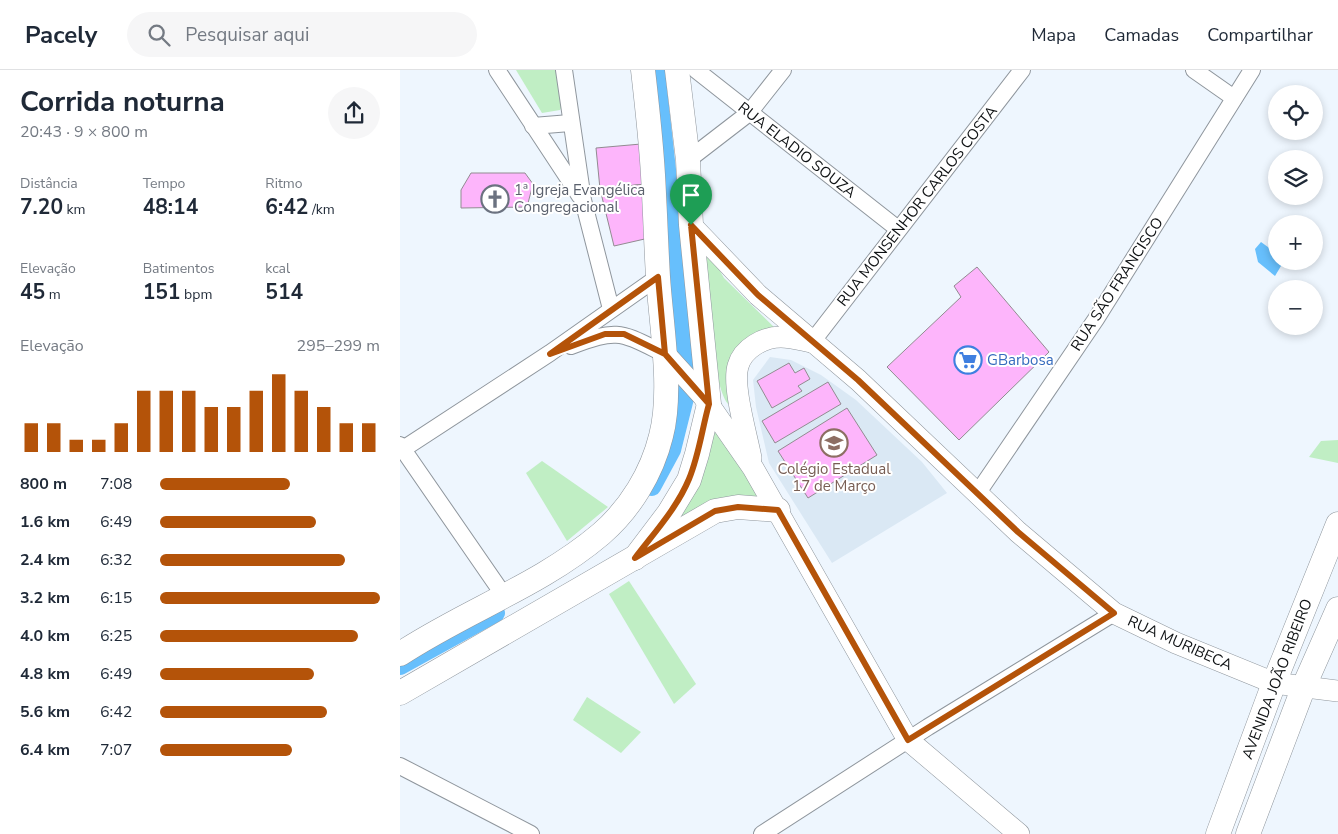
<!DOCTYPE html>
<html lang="pt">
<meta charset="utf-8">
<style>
:root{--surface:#fff;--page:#f6f6f7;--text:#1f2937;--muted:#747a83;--line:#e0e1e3;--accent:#b45309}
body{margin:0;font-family:"Nunito Sans",sans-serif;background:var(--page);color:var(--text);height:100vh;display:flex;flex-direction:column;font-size:19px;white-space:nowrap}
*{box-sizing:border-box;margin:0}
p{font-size:16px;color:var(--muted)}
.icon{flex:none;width:28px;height:28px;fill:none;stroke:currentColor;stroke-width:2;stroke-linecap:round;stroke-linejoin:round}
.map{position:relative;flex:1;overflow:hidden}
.panel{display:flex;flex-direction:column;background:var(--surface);width:400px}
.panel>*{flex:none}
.controls{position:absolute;left:868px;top:15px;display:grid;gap:10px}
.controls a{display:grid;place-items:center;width:55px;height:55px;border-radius:50%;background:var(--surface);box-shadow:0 2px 8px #0003;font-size:25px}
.pin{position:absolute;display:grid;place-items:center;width:42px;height:42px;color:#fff;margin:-51px -21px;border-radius:50% 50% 50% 0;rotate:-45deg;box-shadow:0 0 5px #0007}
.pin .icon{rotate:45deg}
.round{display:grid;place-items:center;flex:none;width:52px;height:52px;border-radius:26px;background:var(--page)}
.summary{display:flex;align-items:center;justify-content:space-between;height:85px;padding:0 20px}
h1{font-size:28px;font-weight:700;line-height:38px}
.stats{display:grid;grid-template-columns:repeat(3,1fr);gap:8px;height:85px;padding:5px 20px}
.stats div{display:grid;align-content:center}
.stats b{font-size:21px;font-weight:700}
.stats small{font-size:14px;font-weight:400}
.stats p{font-size:14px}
.chart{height:140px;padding:10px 20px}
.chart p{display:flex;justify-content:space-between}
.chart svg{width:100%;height:90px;margin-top:5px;stroke:var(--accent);stroke-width:6}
ul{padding:0 20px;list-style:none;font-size:16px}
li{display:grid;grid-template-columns:80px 60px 1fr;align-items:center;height:38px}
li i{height:12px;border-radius:6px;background:var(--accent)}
header{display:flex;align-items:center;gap:30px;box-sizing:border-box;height:70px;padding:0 25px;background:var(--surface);border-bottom:1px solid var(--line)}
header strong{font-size:24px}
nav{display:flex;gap:28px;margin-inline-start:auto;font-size:18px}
.search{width:350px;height:45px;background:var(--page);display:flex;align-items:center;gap:12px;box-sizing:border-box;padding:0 18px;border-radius:28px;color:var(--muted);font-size:19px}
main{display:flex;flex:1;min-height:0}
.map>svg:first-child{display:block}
</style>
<header>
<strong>Pacely</strong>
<div class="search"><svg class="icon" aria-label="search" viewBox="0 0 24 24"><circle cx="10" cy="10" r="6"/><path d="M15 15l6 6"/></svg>Pesquisar aqui</div>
<nav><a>Mapa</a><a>Camadas</a><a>Compartilhar</a></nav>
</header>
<main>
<section class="panel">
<div class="summary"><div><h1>Corrida noturna</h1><p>20:43 · 9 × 800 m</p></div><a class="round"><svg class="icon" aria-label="share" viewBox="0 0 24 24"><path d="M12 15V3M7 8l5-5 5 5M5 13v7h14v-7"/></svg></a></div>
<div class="stats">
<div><p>Distância</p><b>7.20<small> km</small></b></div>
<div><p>Tempo</p><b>48:14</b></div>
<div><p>Ritmo</p><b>6:42<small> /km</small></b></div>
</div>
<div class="stats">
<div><p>Elevação</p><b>45<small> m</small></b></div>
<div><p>Batimentos</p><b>151<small> bpm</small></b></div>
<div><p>kcal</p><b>514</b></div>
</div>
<div class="chart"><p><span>Elevação</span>295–299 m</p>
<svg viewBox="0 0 160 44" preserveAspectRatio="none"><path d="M5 44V30M15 44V30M25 44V38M35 44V38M45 44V30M55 44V14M65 44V14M75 44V14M85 44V22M95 44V22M105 44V14M115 44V6M125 44V14M135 44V22M145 44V30M155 44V30"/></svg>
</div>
<ul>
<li><b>800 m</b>7:08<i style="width:59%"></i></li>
<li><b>1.6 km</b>6:49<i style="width:71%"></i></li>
<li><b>2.4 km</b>6:32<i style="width:84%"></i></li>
<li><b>3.2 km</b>6:15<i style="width:100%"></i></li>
<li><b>4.0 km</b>6:25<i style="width:90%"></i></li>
<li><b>4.8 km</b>6:49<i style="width:70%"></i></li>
<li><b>5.6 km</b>6:42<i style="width:76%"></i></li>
<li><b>6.4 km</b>7:07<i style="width:60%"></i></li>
</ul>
</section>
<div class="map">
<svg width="938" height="764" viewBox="0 0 938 764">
<rect width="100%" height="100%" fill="#eef6fe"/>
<path fill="#dae8f4" d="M370,287L391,290L421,305L456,330L522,392L547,423L432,493L369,393L356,337L353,310Z"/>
<g fill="#c0eec4">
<path d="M116,0H157L163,34L160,40L142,43Z"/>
<path d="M304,173L324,208L379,262L362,265L333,331L328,334C310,310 307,207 304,173Z"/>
<path d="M312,352L362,432L277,451Z"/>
<path d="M938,370V393L909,387L921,371Z"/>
<path d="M142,391L208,437L167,471L126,403Z"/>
<path d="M229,511L296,614L274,634L209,524Z"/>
<path d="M187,627L241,662L221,683L173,650Z"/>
</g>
<path fill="#67bffc" d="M861,172L876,183V191H884L875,206L858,192L855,179Z"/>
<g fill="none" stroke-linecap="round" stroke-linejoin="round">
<g stroke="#67bffc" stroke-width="18">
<path d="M252,417L272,380L285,328L284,274L274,163L256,0"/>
<path d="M0,596L96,543"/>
</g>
</g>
<g fill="#fdb5fb" stroke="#928b91">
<path d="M241,74L245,114L200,119L196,78Z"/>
<path d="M71,103H125L133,114L127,137L61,138V120Z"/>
<path d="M245,114L249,168L214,176L200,119Z"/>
<path d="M577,197L649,282L559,370L487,297L561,227L554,216Z"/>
<path d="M389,293L395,303L404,298L410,309L398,316L402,321L372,338L357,311Z"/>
<path d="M428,312L441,334L375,373L362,351Z"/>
<path d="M447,338L477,385L408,428L378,381Z"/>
</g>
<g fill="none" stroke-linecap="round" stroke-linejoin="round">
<g stroke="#8f969d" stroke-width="18">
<g id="minor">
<path d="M97,0L180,126"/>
<path d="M164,0L183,130L211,239"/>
<path d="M296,0L498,159"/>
<path d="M794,0L834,28"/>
<path d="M133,56L170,53"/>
<path d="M288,90L349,43L383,0"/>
<path d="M412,272L622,0"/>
<path d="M171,276C219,258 220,262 265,284"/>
<path d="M0,375L105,527"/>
<path d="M0,381L150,283L258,207"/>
<path d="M577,424L696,249L852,0"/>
<path d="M0,696L131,764"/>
<path d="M362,764L528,657L714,543"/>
</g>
</g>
<g stroke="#8f969d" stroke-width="22">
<g id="tertiary">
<path d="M291,155L358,225L458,310L618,462L714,543L776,573L874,613L938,621"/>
<path d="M265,284L303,326L353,398L508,670L619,764"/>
<path d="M351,388C347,366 332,316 338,296C343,278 364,267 381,267C391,267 401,270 411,272"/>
</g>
</g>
<g stroke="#8f969d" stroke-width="25">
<g id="secondary">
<path d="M235,488L269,443L289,410L297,384L309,334L291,155L288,90L277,0"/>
<path d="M0,584C65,541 141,515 201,464C230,439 252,403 261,366C273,321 261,254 258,207C256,173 255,139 253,105C251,70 247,35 243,0"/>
<path d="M0,623L315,441L338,437L378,440"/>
<path d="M818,764L874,613L938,454"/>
<path d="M848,764L904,616L938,539"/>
</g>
</g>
<use href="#minor" stroke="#fff" stroke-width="16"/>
<use href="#tertiary" stroke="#fff" stroke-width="21"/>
<use href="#secondary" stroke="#fff" stroke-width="24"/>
</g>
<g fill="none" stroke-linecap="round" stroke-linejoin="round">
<g stroke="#fff" stroke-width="10">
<path id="route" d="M291,155L309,334L265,284L224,264H205L150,284L258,207L265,284L309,334C302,359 299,385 289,409C277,438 254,463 235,488L315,441L338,437L378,440L508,670L714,543L618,462L458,310L358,225L291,155"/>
</g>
<use href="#route" stroke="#b45309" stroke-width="6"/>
</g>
<defs>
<g id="church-ring" transform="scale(1.4375)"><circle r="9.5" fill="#fff" stroke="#6b7280" stroke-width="1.5"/><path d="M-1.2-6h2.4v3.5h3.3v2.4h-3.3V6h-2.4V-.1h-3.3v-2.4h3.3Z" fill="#6b7280"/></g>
<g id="supermarket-ring" transform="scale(1.4375)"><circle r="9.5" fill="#fff" stroke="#3f7fe0" stroke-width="1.5"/><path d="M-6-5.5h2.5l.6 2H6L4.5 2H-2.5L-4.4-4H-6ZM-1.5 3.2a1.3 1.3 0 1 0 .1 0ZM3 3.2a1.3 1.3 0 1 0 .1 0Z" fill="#3f7fe0"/></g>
<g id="school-ring" transform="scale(1.4375)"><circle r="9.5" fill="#fff" stroke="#8d6e63" stroke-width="1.5"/><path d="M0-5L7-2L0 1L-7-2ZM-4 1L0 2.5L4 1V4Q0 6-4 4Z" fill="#8d6e63"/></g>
</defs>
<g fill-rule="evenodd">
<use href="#church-ring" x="95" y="129"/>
<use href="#supermarket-ring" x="568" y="290"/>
<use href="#school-ring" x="434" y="373"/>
</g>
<g text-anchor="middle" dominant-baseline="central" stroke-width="4" stroke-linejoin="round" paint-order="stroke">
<g font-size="15" fill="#0e1113" stroke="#fff">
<text transform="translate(397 80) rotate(38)">RUA ELADIO SOUZA</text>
<text transform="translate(517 136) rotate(-52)">RUA MONSENHOR CARLOS COSTA</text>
<text transform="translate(717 214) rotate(-57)">RUA SÃO FRANCISCO</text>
<text transform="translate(780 573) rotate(24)">RUA MURIBECA</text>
<text transform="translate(877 609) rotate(-69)">AVENIDA JOÃO RIBEIRO</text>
</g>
<g font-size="15" fill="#5b616d" stroke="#fff" text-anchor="start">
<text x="114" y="120">1ª Igreja Evangélica<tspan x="114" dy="17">Congregacional</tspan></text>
</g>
<g font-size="15" fill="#366cbe" stroke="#fff" text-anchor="start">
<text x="587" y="290">GBarbosa</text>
</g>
<g font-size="15" fill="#785e54" stroke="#fff">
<text x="434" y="399">Colégio Estadual<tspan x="434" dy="17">17 de Março</tspan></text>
</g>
</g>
</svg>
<div class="controls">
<a><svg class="icon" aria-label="locate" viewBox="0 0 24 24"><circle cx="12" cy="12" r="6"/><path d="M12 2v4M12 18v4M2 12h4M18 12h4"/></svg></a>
<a><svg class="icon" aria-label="layers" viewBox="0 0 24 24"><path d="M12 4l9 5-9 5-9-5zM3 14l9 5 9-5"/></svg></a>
<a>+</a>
<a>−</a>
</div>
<div class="pin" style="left:291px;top:155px;background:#1e9e55"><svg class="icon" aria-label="arrive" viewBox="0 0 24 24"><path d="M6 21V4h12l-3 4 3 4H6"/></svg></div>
</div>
</main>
